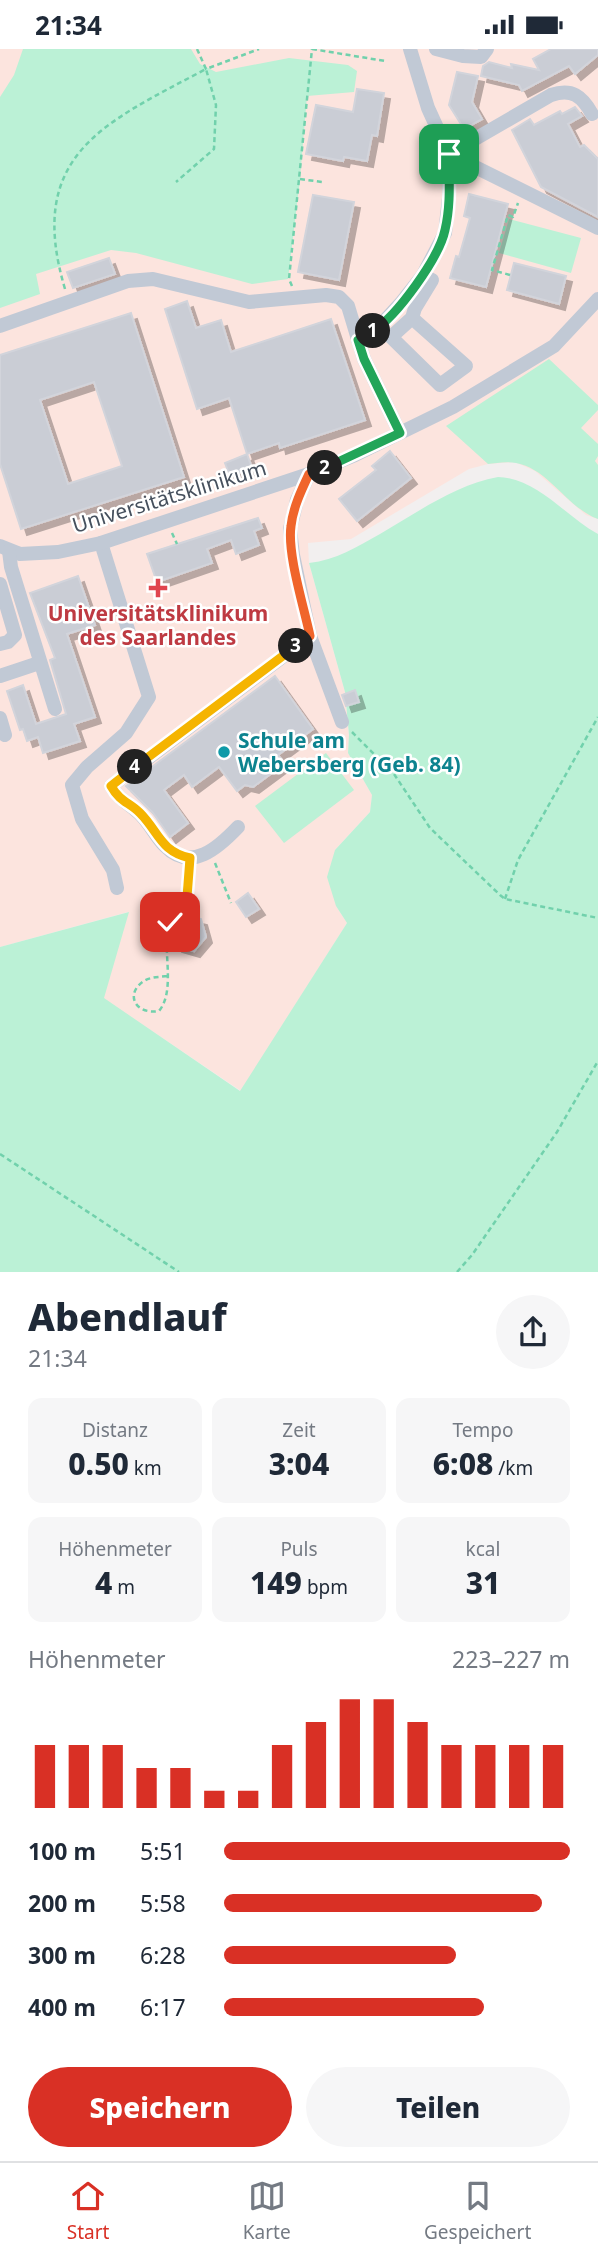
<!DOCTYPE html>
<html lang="de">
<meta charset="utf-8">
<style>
:root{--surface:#fff;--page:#f6f6f7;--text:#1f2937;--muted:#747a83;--line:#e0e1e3;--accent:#d93025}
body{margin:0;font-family:"Noto Sans",sans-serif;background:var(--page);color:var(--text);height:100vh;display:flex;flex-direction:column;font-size:26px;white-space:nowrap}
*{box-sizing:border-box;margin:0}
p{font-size:23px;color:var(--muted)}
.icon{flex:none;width:38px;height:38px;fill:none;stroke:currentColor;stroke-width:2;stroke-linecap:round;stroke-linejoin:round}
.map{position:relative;height:1223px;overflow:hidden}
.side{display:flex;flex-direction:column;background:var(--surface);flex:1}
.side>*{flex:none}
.pin{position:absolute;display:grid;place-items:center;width:60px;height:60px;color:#fff;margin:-30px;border-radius:14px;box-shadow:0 4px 10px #0006}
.km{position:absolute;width:35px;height:35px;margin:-18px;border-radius:50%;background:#222;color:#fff;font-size:19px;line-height:35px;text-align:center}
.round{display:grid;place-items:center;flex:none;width:74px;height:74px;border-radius:37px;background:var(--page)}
.overview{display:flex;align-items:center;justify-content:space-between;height:119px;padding:0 28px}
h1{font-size:38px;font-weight:800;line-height:52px}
.figures{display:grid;grid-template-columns:repeat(3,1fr);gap:10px;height:119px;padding:7px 28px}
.figures div{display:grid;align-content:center;border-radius:14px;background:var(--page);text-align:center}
.figures b{font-size:30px;font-weight:800}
.figures small{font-size:19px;font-weight:400}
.figures p{font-size:19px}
.chart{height:196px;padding:14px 28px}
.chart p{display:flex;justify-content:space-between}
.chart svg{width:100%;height:126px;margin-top:7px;stroke:var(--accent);stroke-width:6}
.primary-button{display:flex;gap:14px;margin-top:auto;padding:14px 28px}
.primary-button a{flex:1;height:80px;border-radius:42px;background:var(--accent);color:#fff;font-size:28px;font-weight:800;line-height:80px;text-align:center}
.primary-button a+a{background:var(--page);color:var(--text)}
ul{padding:0 28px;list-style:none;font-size:23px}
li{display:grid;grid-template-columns:112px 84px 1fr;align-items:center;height:52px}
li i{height:18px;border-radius:9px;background:var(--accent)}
.status{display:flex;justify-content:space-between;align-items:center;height:49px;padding:0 35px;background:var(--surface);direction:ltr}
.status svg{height:19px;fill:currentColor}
.dock{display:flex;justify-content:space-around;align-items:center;height:98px;border-top:2px solid var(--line);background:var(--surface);font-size:19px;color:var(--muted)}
.dock a{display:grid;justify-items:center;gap:4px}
.dock .selected{color:var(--accent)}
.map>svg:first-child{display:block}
</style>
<div class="status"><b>21:34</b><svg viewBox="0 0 49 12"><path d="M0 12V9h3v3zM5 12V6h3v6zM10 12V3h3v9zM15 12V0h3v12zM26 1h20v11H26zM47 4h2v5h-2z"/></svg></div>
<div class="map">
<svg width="598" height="1223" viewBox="0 0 598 1223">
<defs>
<filter id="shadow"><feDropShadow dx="6" dy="6" stdDeviation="0" flood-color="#0004"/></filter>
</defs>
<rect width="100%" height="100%" fill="#f2efef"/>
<path fill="#fce4de" d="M0,0H598V470L586,466L535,422L515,413L488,415L469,420L351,490L308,494L309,514L345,643L349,687L348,704L372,746L370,763L335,801L336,857L347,874L241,1042L103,949L128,863L0,898Z"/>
<g fill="#bbf1d6">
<path d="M23,0H191L200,15L216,23L289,9L348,16L357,22L354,43L307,47L300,130L288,230L252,235L136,204L111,201L36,225L40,245L0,259V48L14,26Z"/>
<path d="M509,170L581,189L571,224L499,204Z"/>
<path d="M549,310L598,356V361L581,379L598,395V407L595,412L598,416V470C567,459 549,420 516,414C507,412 496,414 488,415L446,377Z"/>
<path d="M498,428C537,429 565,467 598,485V1223H0V898L129,863L104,949L240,1042L347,874L336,857L327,828L335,801L370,763L372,746L348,704L349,686L345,643L309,514C336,511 357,498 380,485C418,463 455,436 498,428Z"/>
<path d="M326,704L354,741L284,794L255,757Z"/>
</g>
<g fill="#cacdd5" stroke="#d2d4db" stroke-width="2" fill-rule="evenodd" filter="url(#shadow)">
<path d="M551,0H598V6L575,25L569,17L522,42L519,36L481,27L483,17L489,13L512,19L511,15L539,21L533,10Z"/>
<path d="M457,23L478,27L472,53L482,70L464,80L449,56Z"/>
<path d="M357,40L384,44L377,87L372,86L367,112L344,108L343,112L306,105L316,56L353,63Z"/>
<path d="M575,58L582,67L568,75L580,98L584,96L598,110V168L541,138L512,81L530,70L534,76L560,62L562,65Z"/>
<path d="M469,145L508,155L486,238L450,229L456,207L459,208L470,169L464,167Z"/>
<path d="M313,146L354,153L339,231L298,223Z"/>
<path d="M109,209L115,225L73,239L67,223Z"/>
<path d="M514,214L566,227L559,255L507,241Z"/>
<path d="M187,252L196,279L221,271L231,303L331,270L365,371L280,399L279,394L247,405L229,349L197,360L165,260Z"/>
<path d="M131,264L184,428L21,480L0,415V306ZM94,333L122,417L68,435L40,351Z"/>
<path d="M390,402L411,429L357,472L339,450L376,421L372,417Z"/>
<path d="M247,405L252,419L230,427L225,414Z"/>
<path d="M258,469L262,479L254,482L259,496L236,505L231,491L207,500L212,514L157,533L147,505Z"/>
<path d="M78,527L95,576L67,585L95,668L74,675L80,692L43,704L38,688L27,692L23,680L20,681L7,642L23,636L36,675L66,665L50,611L55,609L30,544Z"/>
<path d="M275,627L313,680L278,706L282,711L280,718L253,738L245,736L237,742L219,718L192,738L184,726L164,741L188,774L170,788L153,764L126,737Z"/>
<path d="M355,641L359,653L346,657L342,646Z"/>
<path d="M248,844L259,860L246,868L236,853Z"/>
<path d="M183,866L201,870L206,888L194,902L176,897L170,879Z"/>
</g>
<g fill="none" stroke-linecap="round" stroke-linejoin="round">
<g stroke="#71d1ac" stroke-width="2.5" stroke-dasharray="5 3.5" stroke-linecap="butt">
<path d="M197,0L206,20L259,0"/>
<path d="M312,0L385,12"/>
<path d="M300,130L322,133"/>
<path d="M510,226L492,221L508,166L513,168L518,154"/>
<path d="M292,237L289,230L312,0"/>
<path d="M65,240C25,106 104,74 206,20L216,56L214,100L176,133"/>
<path d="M172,484L177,495"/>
<path d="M352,683L394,725L430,779L500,846L505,850L598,869"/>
<path d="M215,814L231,854"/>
<path d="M505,850L518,811L598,668"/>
<path d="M167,927C159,928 150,928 144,932C125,944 134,966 159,962C174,944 165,909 167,887C168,871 181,862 186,849C190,841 189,830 189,821"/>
<path d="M0,1105L179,1223"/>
<path d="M457,1223L472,1206L557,1083L598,1012"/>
</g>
<g stroke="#c1c9d5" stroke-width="14">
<path d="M436,0L463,7L481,8L487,0"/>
<path d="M449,105L551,46C572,39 582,47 592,65"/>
<path d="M449,105L598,179"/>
<path d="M412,269L391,288L440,336L466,317L412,269L415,259L432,231L423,226"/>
<path d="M0,277L128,232L153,230L249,253L326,246L339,248L348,257L364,310L400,384"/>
<path d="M358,291L378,279L401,254L423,226L445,184L449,149V105L428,59L410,0"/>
<path d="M309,425L297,451L290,480L293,506L310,587L342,673"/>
<path d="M101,494L149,648L126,684L87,718L72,736L82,770L113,821L117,839"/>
<path d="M0,497L20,505L58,503L101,494L309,425L355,406L453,358L554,297L598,250"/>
<path d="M9,502L11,518L55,660"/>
<path d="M0,535L15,586L8,593L0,595"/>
<path d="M0,627L39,614"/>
<path d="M0,669L5,686"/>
<path d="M238,778C219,798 191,824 165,797C155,787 149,772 138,763C126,752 120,752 111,737L310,587"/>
</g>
</g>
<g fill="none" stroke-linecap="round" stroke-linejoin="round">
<g stroke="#fff" stroke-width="14">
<path id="split-1" d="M373,282C397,267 439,209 445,181C451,156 449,130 449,105"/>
</g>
<g stroke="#fff" stroke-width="14">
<path id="split-2" d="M325,419L400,384L364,310L358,291L373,282"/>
</g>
<g stroke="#fff" stroke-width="14">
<path id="split-3" d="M296,597L310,587C304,558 287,505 291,477C293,459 301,442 309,425L325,419"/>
</g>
<g stroke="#fff" stroke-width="14">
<path id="split-4" d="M135,718L296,597"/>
</g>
<g stroke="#fff" stroke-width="14">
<path id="split-5" d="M135,718L111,737C120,753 129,753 140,764C159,783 160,802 190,809L187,848L170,873"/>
</g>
<use href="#split-1" stroke="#22a559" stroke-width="9"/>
<use href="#split-2" stroke="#22a559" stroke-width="9"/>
<use href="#split-3" stroke="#f0652b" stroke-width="9"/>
<use href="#split-4" stroke="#f5b400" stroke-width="9"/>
<use href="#split-5" stroke="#f5b400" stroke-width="9"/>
</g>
<path fill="#e0444e" stroke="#fff" stroke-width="2.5" d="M154.5 528.5h7v7h7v7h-7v7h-7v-7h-7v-7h7z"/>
<circle fill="#0f9aa8" stroke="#fff" stroke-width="2.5" cx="224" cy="703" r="7"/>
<g text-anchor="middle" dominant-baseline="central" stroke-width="5" stroke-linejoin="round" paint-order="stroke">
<g font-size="21" fill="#46505d" stroke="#fff">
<text transform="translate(169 447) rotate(-17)">Universitätsklinikum</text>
</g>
<g font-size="21" font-weight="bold" fill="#be3a42" stroke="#fff">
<text x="158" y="564">Universitätsklinikum<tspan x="158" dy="24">des Saarlandes</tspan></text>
</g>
<g font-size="21" font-weight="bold" fill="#0d838f" stroke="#fff" text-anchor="start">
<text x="238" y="691">Schule am<tspan x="238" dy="24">Webersberg (Geb. 84)</tspan></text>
</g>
</g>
</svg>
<div class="pin" style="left:449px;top:105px;background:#1e9e55"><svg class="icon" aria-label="arrive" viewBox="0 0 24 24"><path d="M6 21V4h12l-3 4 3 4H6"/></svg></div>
<div class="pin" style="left:170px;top:873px;background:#d93025"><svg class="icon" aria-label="check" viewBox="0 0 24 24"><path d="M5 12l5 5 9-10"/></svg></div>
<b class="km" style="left:373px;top:282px">1</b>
<b class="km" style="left:325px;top:419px">2</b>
<b class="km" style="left:296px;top:597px">3</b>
<b class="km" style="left:135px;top:718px">4</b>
</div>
<section class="side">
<div class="overview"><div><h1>Abendlauf</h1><p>21:34</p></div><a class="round"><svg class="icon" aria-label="share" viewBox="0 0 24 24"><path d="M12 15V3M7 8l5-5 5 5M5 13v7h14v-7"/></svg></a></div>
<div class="figures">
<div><p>Distanz</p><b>0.50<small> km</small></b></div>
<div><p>Zeit</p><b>3:04</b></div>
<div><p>Tempo</p><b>6:08<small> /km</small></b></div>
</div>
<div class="figures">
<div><p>Höhenmeter</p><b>4<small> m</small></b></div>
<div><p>Puls</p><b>149<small> bpm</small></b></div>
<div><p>kcal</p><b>31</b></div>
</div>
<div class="chart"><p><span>Höhenmeter</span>223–227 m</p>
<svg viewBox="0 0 160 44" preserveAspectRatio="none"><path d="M5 44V22M15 44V22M25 44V22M35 44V30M45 44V30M55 44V38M65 44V38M75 44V22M85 44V14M95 44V6M105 44V6M115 44V14M125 44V22M135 44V22M145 44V22M155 44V22"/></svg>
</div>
<ul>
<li><b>100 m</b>5:51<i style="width:100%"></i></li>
<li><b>200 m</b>5:58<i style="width:92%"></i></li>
<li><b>300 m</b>6:28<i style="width:67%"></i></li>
<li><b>400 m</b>6:17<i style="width:75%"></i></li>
</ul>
<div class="primary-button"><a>Speichern</a><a>Teilen</a></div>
</section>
<nav class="dock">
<a class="selected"><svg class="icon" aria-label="home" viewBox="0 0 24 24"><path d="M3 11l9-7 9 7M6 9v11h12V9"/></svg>Start</a>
<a><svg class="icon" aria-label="map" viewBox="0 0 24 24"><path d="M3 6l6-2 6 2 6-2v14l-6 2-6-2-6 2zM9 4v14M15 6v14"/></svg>Karte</a>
<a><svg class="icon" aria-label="saved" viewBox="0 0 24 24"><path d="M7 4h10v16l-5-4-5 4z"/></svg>Gespeichert</a>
</nav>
